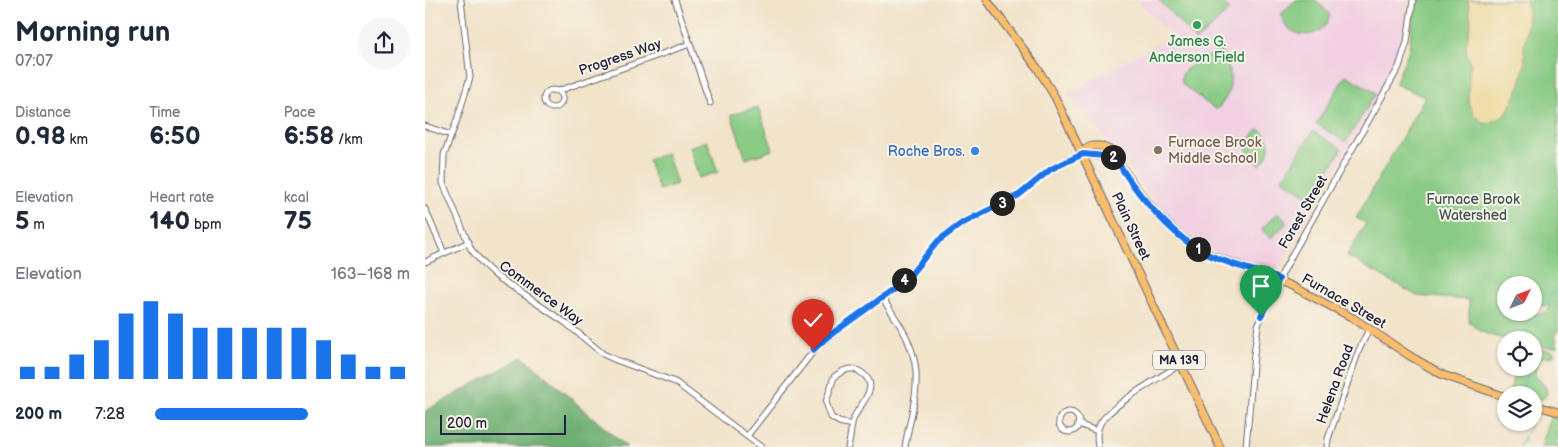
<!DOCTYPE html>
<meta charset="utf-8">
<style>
:root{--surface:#fff;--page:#f6f6f7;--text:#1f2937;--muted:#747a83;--accent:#1a73e8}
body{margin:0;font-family:"Balsamiq Sans",sans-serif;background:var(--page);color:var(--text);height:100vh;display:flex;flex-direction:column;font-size:19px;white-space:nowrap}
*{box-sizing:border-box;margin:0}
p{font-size:16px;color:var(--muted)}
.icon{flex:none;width:28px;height:28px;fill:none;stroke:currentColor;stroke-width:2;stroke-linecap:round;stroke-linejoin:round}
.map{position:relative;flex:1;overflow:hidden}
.side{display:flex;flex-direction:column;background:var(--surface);width:425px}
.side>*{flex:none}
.needle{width:32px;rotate:48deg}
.controls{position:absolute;left:1072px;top:276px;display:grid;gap:10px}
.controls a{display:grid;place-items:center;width:45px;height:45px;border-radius:50%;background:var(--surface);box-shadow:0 1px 4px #0004;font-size:25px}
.scale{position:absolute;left:15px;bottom:12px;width:126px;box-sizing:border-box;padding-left:5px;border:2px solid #22223b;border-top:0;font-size:14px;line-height:18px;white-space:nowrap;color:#22223b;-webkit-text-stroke:4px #f7f3e8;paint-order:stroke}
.pin{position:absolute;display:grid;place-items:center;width:42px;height:42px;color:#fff;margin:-51px -21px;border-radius:50% 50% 50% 0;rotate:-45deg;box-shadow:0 0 5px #0007}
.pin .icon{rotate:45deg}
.km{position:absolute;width:25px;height:25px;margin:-12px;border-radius:50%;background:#222;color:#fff;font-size:14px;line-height:25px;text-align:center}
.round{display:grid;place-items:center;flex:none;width:52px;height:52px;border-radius:26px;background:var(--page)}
.headline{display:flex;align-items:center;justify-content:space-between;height:85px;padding:0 15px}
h1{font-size:28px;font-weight:700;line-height:38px}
.metrics{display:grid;grid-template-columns:repeat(3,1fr);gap:8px;height:85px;padding:5px 15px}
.metrics div{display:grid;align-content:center}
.metrics b{font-size:25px;font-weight:700}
.metrics small{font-size:14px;font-weight:400}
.metrics p{font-size:14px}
.chart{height:140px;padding:10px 15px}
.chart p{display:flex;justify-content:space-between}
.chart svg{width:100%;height:90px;margin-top:5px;stroke:var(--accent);stroke-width:6}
ul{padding:0 15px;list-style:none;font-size:16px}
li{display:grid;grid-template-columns:80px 60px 1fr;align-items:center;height:38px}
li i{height:12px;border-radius:6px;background:var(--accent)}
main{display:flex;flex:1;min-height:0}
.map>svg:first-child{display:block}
</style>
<main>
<section class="side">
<div class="headline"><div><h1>Morning run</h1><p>07:07</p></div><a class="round"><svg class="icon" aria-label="share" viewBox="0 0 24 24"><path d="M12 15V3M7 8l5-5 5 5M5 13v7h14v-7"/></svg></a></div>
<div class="metrics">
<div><p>Distance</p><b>0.98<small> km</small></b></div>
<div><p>Time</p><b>6:50</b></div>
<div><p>Pace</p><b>6:58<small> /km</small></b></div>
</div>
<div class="metrics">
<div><p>Elevation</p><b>5<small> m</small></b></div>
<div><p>Heart rate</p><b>140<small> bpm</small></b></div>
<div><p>kcal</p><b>75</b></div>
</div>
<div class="chart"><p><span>Elevation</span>163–168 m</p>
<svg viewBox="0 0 160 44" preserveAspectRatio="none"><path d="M5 44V38M15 44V38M25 44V32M35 44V25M45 44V12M55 44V6M65 44V12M75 44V19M85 44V19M95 44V19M105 44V19M115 44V19M125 44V25M135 44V32M145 44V38M155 44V38"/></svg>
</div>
<ul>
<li><b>200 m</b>7:28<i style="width:60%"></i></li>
</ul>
</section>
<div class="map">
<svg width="1133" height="447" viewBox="0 0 1133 447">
<rect width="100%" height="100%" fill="#f7f3e8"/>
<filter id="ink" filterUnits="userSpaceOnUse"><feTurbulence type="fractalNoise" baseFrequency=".02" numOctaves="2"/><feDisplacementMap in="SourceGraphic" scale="10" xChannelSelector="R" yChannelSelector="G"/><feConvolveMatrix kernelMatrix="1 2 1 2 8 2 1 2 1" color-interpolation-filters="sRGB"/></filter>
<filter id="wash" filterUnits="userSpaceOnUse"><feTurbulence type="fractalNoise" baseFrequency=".0096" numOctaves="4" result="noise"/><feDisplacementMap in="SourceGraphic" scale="20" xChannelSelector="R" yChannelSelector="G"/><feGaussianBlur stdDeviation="1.12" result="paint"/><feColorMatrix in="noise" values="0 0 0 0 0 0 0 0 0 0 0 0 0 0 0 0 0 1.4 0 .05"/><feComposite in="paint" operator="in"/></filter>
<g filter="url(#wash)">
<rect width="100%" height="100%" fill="#f2e3c9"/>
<path fill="#f1d0e2" d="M712,0H983L977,49L971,65L855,266L848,271L783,249L751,226L739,215L719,188L696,154L684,143L665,119L641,94L746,36Z"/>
<g fill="#89cb84" stroke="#567660" fill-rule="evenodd">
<path d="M734,0H795L805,10L771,41Z"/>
<path d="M871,0H891L905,15C898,42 862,41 856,14Z"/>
<path d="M990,0H1133V331L1130,334L1133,347H1119L1109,344V340C1088,340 1058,340 1044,321V300L992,296L922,256L941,223L931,218L1000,97L970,84L984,50ZM1081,285H1109V305L1125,306C1124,309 1123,312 1121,313C1118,315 1088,312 1081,312Z"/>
<path d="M795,50C808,72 811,91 791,110L758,85C755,79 756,75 760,70Z"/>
<path d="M921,75L951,93L921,142L891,124Z"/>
<path d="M333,107L348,150L321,159L306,115Z"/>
<path d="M834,129C848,139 847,155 834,165L820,147V144Z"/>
<path d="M888,131L917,149L886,198L857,179Z"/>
<path d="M282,141L293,172L274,178L264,147Z"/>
<path d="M242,153L252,184L234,190L223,160Z"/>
<path d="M852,214C856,214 861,220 861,224L847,237H844L838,231L837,228Z"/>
<path d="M1109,348L1128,351L1130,354L1128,356L1117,357L1111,368L1110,374L1121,388L1122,394L1117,400L1109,397V395H1102L1086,390V386L1091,368H1109Z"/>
<path d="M1126,416L1133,418V447H1116Z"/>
</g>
<path fill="#6eaf72" stroke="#486856" d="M98,357L202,447H0V411Z"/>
<path fill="#eeda9e" stroke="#887e6c" d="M1043,0H1102L1103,19L1099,47L1100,64L1093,91L1082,112L1072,120L1060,124L1049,115L1043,102L1044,74L1046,64L1042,55L1041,45L1046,22Z"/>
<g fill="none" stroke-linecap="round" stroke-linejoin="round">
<g stroke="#46b4c0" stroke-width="1">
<path d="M1105,340L1101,331L1118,313L1126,294L1133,288"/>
<path d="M1097,394L1103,368"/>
<path d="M1094,447L1105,427L1103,422"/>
</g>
</g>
</g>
<g filter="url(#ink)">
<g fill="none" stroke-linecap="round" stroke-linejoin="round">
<g stroke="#6b666d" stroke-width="7">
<g id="minor">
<path d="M36,0L45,77L33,117L19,155L18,183L46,249L58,264L71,276L141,323L178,354L191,360L250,382L336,447"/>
<path d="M250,0L285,103"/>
<circle cx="128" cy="99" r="9"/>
<path d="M133,91L265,44"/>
<path d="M0,126L26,135"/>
<path d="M0,209L19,253"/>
<path d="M0,262L44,242"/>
<path d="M457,298C476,325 494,351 491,386C490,406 483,427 480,447"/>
<circle cx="644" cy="422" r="10"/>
<path d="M653,424L672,431"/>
<path d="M322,436L394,344L472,287L520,235L536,224L594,195L626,169L658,154"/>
<path d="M423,447C426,438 425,429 428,420C434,403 459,386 434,371C425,366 417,371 409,377L401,402L406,417L414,422L427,425"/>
<path d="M673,447C672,439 671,431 675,424C684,406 737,376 756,364"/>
<path d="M821,447L829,354L833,326L838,310L868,253L974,67L982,42L988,0"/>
<path d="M902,447L903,439L934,350L944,329"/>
</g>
</g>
<g stroke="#6b666d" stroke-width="9">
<g id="major">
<path d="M562,0L613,69L630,97L795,447"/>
<path d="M658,154L661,149L667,146H676L685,150L712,189L732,214L755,236L778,252L867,286L928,318L985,356L1018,375L1081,397"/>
<path d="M658,154L689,157"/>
<path d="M1109,405L1133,412"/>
</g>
</g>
<use href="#minor" stroke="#fff" stroke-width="5"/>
<use href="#major" stroke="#f9be6d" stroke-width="7"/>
</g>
</g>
<g fill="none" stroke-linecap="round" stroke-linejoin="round" filter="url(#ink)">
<g stroke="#fff" stroke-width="10">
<path id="route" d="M388,350L401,338L472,287L486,274L513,241L536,224L594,195L626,169L658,154L690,157C708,190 745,234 778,252C801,264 829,270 854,279L836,316"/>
</g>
<use href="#route" stroke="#1a73e8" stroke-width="6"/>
</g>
<circle fill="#2e9e5b" stroke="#f7f3e8" stroke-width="2" cx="772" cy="25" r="5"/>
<circle fill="#8d6e63" stroke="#f7f3e8" stroke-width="2" cx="733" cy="150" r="5"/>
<circle fill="#3f7fe0" stroke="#f7f3e8" stroke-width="2" cx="550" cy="151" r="5"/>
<g text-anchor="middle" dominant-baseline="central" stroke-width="4" stroke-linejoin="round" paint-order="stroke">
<rect fill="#f7f3e8" stroke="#62616f" stroke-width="1" x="728" y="350.5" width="52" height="19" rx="4"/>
<g font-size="12" font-weight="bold" fill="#22223b">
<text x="754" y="360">MA 139</text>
</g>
<g font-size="14" fill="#27864d" stroke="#f7f3e8">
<text x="772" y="41">James G.<tspan x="772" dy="16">Anderson Field</tspan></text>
</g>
<g font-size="14" fill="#22223b" stroke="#f7f3e8">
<text transform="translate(195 57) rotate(-19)">Progress Way</text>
<text transform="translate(878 212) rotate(-60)">Forest Street</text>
<text transform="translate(706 226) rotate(65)">Plain Street</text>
<text transform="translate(116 293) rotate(36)">Commerce Way</text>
<text transform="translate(919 301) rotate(30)">Furnace Street</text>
<text transform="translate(910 384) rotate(-70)">Helena Road</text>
</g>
<g font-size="14" fill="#785e54" stroke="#f7f3e8" text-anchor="start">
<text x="743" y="142">Furnace Brook<tspan x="743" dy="16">Middle School</tspan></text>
</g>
<g font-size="14" fill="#366cbe" stroke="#f7f3e8" text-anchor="end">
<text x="540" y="151">Roche Bros.</text>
</g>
<g font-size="14" fill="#415551" stroke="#f7f3e8">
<text x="1048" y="199">Furnace Brook<tspan x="1048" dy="16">Watershed</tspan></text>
</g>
</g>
</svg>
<div class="controls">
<a><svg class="needle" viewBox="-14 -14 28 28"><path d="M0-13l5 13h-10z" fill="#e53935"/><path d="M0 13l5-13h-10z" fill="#747a83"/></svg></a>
<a><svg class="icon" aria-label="locate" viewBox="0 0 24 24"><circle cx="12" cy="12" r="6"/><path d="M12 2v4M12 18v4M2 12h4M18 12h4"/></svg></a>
<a><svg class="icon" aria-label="layers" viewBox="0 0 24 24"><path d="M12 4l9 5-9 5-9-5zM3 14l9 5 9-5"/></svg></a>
</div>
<div class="scale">200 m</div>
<div class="pin" style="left:836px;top:316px;background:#1e9e55"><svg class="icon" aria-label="arrive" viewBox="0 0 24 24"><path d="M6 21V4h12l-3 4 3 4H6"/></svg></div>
<div class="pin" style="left:388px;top:350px;background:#d93025"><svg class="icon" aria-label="check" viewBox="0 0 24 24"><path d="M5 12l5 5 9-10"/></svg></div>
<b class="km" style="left:773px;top:249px">1</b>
<b class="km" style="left:688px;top:157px">2</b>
<b class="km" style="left:577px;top:203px">3</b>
<b class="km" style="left:479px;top:280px">4</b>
</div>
</main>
